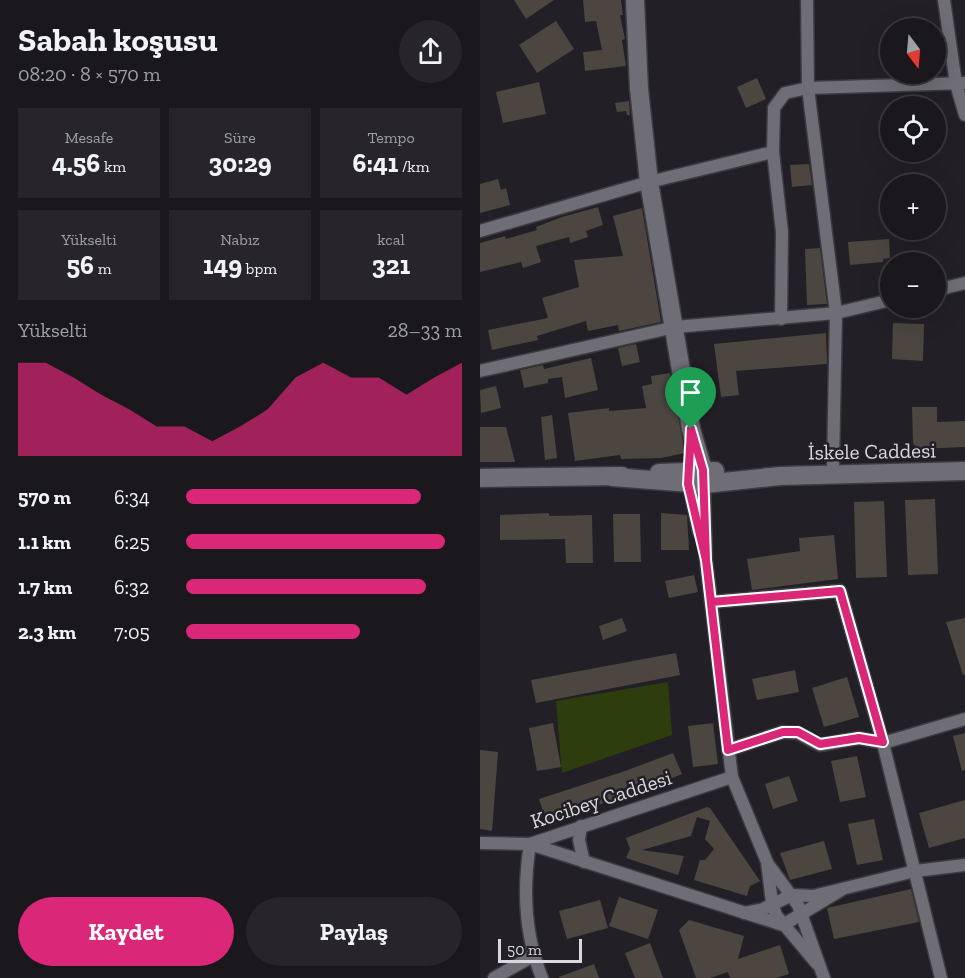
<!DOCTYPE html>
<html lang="tr">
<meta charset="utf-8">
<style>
:root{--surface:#1a181c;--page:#272529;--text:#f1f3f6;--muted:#9fa0a3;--line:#38373b;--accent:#db2777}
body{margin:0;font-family:"Zilla Slab",serif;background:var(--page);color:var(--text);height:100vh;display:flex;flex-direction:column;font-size:22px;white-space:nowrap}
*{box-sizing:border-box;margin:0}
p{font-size:20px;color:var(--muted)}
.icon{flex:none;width:33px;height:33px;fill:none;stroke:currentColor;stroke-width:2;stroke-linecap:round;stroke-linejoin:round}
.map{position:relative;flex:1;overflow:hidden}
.drawer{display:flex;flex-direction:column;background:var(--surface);width:480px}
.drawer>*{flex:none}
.needle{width:39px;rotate:164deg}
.fabs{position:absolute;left:400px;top:18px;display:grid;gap:12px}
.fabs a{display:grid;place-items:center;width:66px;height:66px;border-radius:50%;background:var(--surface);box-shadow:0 6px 24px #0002,0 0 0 2px var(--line);font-size:30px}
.scale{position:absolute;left:18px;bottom:15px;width:84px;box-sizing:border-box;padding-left:6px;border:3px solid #d9d8dc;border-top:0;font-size:16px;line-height:21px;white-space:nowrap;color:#d9d8dc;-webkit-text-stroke:4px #222026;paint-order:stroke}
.pin{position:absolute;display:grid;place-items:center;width:51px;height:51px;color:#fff;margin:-62px -26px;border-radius:50% 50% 50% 0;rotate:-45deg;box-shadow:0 0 6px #0007}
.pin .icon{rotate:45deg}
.round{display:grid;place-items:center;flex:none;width:63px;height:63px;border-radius:32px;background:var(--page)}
.summary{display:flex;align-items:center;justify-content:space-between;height:102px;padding:0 18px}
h1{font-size:33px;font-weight:700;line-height:45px}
.stats{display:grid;grid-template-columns:repeat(3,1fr);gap:9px;height:102px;padding:6px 18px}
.stats div{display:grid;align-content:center;border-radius:0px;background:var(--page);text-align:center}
.stats b{font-size:26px;font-weight:700}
.stats small{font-size:16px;font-weight:400}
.stats p{font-size:16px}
.chart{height:168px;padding:12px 18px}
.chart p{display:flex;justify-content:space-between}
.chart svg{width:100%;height:108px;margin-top:6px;fill:var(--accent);opacity:.7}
.button{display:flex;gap:12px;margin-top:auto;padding:12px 18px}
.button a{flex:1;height:69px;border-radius:36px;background:var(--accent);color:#fff;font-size:24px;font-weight:700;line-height:69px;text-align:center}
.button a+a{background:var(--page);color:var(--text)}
ul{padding:0 18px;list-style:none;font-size:20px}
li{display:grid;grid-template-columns:96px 72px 1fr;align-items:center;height:45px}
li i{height:15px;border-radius:8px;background:var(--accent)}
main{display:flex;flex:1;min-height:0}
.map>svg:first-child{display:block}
</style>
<main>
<section class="drawer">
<div class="summary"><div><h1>Sabah koşusu</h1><p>08:20 · 8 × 570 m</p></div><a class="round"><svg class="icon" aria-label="share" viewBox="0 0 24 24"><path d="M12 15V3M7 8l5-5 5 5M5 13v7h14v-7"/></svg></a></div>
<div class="stats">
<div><p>Mesafe</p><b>4.56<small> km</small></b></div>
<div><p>Süre</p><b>30:29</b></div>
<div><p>Tempo</p><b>6:41<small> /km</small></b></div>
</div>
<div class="stats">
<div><p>Yükselti</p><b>56<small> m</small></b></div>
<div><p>Nabız</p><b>149<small> bpm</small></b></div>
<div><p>kcal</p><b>321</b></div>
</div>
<div class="chart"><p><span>Yükselti</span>28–33 m</p>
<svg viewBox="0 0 160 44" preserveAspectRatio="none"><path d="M0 44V6L10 6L20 12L30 19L40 25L50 32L60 32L70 38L80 32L90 25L100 12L110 6L120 12L130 12L140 19L150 12L160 6V44z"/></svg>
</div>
<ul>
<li><b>570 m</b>6:34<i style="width:85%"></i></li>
<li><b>1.1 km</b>6:25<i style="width:94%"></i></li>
<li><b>1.7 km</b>6:32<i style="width:87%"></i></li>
<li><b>2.3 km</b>7:05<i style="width:63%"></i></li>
</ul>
<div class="button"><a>Kaydet</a><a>Paylaş</a></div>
</section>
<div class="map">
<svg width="485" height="978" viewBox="0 0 485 978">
<rect width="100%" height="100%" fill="#222026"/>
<path fill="#2d3d0e" d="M188,682L192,735L82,773L76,701Z"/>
<g fill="#4c4540">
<path d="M34,0H74L46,19Z"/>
<path d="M103,0H141L143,15H140L145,39L142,40L146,66L105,71L103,52L122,50L116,21L105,22Z"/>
<path d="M76,21L94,49L57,73L39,45Z"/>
<path d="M277,78L286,99L266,108L257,87Z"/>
<path d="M59,82L66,114L23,123L16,92Z"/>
<path d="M149,101L150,115H147L146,111L137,112L135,103Z"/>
<path d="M329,164L332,185L312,187L310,165Z"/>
<path d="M18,179L21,190L26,188L30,205L0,213V184Z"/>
<path d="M118,207L123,225L106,231L108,237L90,243L89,237L56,246L61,262L43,268L41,262L0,272V243L25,236L26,239L57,230L56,227L82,217Z"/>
<path d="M162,208L181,322L139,331L138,325L108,331L106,321L57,336L58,340L12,350L8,330L68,318L62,298L99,287L94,260L143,256L133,216Z"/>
<path d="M409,239L410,258L403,259V262L370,265L368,242Z"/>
<path d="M340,248L347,304L327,305L325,249Z"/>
<path d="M413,323L444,324L443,361L412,359Z"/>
<path d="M346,333L347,364L256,371L259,395L241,397L234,344Z"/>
<path d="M156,344L160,362L142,366L138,348Z"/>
<path d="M111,358L118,390L85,398L82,377L68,379V383L44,388L40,370L63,365L64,369Z"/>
<path d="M190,373L205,453L181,458L141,459L140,455L95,461L88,413L129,408V411L166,408L162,386L172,384L171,376Z"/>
<path d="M16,386L21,408L1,413L0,390Z"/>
<path d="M432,407H457V422L485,421V447L438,449L433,443Z"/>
<path d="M72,415L77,458L65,460L61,417Z"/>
<path d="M0,427H26L35,462H0Z"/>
<path d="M455,499L458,574L428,575L425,500Z"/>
<path d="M404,501L407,577L376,578L374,502Z"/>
<path d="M69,513V516L112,515L113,563H86L85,539L20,540V515Z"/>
<path d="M181,513L207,515L209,550H181Z"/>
<path d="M133,514H160L161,562H134Z"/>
<path d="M354,535L358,579L272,590L267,559L320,551L319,538Z"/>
<path d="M214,575L218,592L189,598L185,581Z"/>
<path d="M142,618L147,631L123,640L119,626Z"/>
<path d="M485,618V674L483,675L466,622Z"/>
<path d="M196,653L200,675L56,703L51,680Z"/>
<path d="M315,670L319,692L277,700L272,679Z"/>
<path d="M367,677L379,717L344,727L332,688Z"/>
<path d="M73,723L81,767L57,771L49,728Z"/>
<path d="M233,723L238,764L213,767L208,726Z"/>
<path d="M485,733V770L482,771L473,736Z"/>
<path d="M0,750L18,752L12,831L0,829Z"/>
<path d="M193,753L202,774L156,793L66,821L59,799L145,771Z"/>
<path d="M377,756L386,797L360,802L351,761Z"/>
<path d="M309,776L318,801L293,809L285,784Z"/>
<path d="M485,800V838L449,848L439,813Z"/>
<path d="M227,807L230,808L280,881L270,886L267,896L214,880L220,860H225L234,849L225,839L230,821L217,817L211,836L162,850L204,856L198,875L146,858L150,849L146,838Z"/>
<path d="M394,819L403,860L377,865L368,824Z"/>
<path d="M344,841L352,869L310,880L300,853Z"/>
<path d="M431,889L439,922L354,939L347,908Z"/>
<path d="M139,897L178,910L168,939L129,926Z"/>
<path d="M120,900L128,928L87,939L79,911Z"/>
<path d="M209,920L264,936L258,959L300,945L309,974L296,978H250L248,972L230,978H216L199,930Z"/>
<path d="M170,943L183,978H155L145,953Z"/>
<path d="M114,964L119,978H79V977Z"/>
</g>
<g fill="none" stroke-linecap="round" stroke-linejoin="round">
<g stroke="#3c3b40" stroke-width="15">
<g id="street">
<path d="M327,0L328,88L356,313L353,465"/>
<path d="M464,0L476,84L485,115"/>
<path d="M0,231L169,182L293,152"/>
<path d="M456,290L485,283"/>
<path d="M301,319L302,232L293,152L294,108L305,93L328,88L485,83"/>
<path d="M0,371L195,327L356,313L411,300"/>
<path d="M209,484L219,532"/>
<path d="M224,484L226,560L252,777L287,862L292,903L296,915L337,964"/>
<path d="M231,602L360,591L403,743L461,978"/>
<path d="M248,750L303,732L318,733L340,745L379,738L403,743L485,719"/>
<path d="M101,826L99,840L104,862"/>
<path d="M0,843L50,844L252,777"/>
<path d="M288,864L318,905L344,978"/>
<path d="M264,913L283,909L312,895L333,896L435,871L485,865"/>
<path d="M14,978L53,956"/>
<path d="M62,978C45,936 43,888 50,844L303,925L361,890"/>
</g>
</g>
<g stroke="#3c3b40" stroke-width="21">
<g id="secondary">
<path d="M155,0L159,89L169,182L211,429L223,470L224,484"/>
<path d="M179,473L235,471"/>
<path d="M132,477L224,484L300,476L485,471"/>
<path d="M0,478L142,476"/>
</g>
</g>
<use href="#street" stroke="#6f6d75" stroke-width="12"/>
<use href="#secondary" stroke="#6f6d75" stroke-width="18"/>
</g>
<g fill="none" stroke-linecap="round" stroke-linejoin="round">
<g stroke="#fff" stroke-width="12">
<path id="route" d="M211,429L223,470L226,560L248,750L303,732H318L340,744L379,738L403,742L360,591L231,602L226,560L208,484L211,429"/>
</g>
<use href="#route" stroke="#db2777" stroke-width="8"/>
</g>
<g text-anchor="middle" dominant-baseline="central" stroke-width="5" stroke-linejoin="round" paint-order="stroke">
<g font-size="21" fill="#d9d8dc" stroke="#222026">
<text transform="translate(392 451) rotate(-1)">İskele Caddesi</text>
<text transform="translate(121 799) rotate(-18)">Kocibey Caddesi</text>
</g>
</g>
</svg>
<div class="fabs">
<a><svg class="needle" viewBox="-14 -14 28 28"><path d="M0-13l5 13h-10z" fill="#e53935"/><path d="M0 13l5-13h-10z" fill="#9fa0a3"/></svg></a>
<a><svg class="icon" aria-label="locate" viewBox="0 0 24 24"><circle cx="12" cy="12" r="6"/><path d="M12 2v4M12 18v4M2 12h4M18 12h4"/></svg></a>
<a>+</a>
<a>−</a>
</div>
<div class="scale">50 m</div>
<div class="pin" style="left:211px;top:429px;background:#1e9e55"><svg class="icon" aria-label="arrive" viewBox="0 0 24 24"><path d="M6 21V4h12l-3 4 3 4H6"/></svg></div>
</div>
</main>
